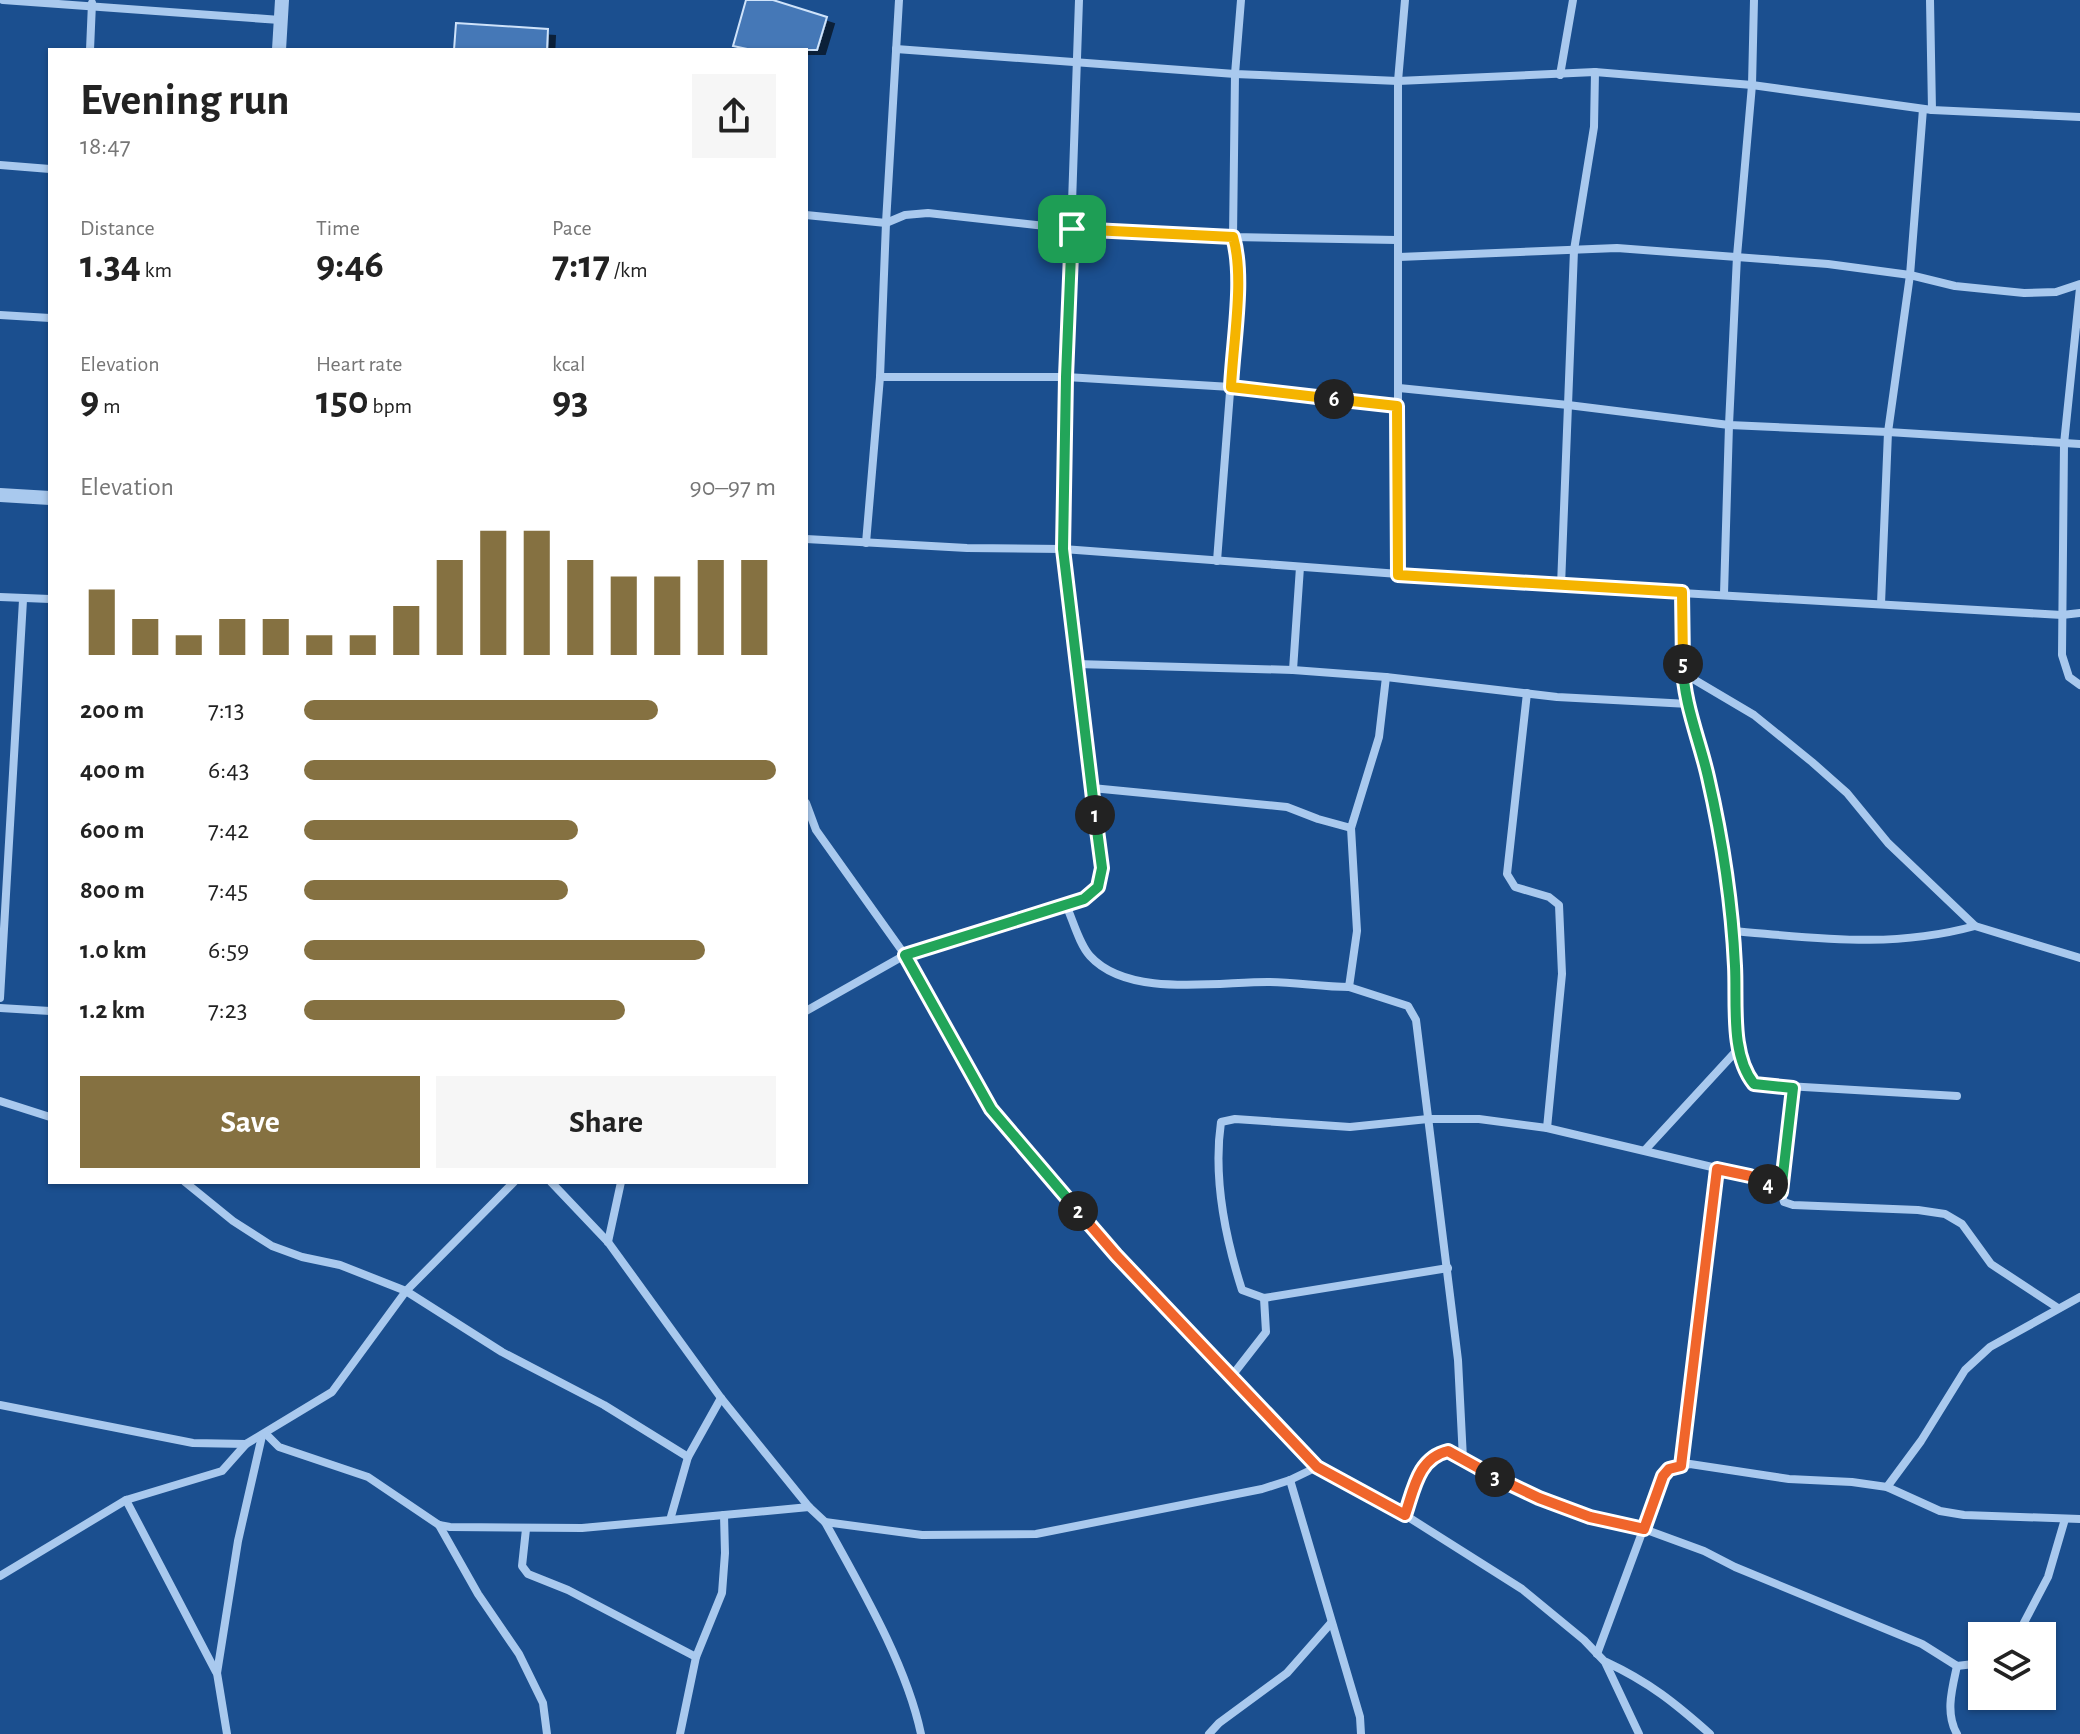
<!DOCTYPE html>
<meta charset="utf-8">
<style>
:root{--surface:#fff;--page:#f6f6f6;--text:#222;--muted:#767676;--accent:#857141}
body{margin:0;font-family:"Alegreya Sans",sans-serif;background:var(--page);color:var(--text);height:100vh;display:flex;flex-direction:column;font-size:30px;white-space:nowrap}
*{box-sizing:border-box;margin:0}
p{font-size:26px;color:var(--muted)}
.icon{flex:none;width:44px;height:44px;fill:none;stroke:currentColor;stroke-width:2;stroke-linecap:round;stroke-linejoin:round}
.map{position:relative;flex:1;overflow:hidden}
.side{position:absolute;left:48px;top:48px;width:760px;height:1136px;display:flex;flex-direction:column;background:var(--surface);border-radius:0px;box-shadow:0 2px 6px #0004}
.side>*{flex:none}
.fabs{position:absolute;left:1968px;top:1622px;display:grid;gap:16px}
.fabs a{display:grid;place-items:center;width:88px;height:88px;border-radius:0px;background:var(--surface);box-shadow:0 2px 6px #0004;font-size:40px}
.pin{position:absolute;display:grid;place-items:center;width:68px;height:68px;color:#fff;margin:-34px;border-radius:16px;box-shadow:0 4px 12px #0006}
.km{position:absolute;width:40px;height:40px;margin:-20px;border-radius:50%;background:#222;color:#fff;font-size:22px;line-height:40px;text-align:center}
.round{display:grid;place-items:center;flex:none;width:84px;height:84px;border-radius:0px;background:var(--page)}
.head{display:flex;align-items:center;justify-content:space-between;height:136px;padding:0 32px}
h1{font-size:44px;font-weight:700;line-height:60px}
.stats{display:grid;grid-template-columns:repeat(3,1fr);gap:12px;height:136px;padding:8px 32px}
.stats div{display:grid;align-content:center}
.stats b{font-size:40px;font-weight:700}
.stats small{font-size:22px;font-weight:400}
.stats p{font-size:22px}
.chart{height:224px;padding:16px 32px}
.chart p{display:flex;justify-content:space-between}
.chart svg{width:100%;height:144px;margin-top:8px;stroke:var(--accent);stroke-width:6}
.action{display:flex;gap:16px;margin-top:auto;padding:16px 32px}
.action a{flex:1;height:92px;border-radius:0px;background:var(--accent);color:#fff;font-size:32px;font-weight:700;line-height:92px;text-align:center}
.action a+a{background:var(--page);color:var(--text)}
ul{padding:0 32px;list-style:none;font-size:26px}
li{display:grid;grid-template-columns:128px 96px 1fr;align-items:center;height:60px}
li i{height:20px;border-radius:10px;background:var(--accent)}
.map>svg:first-child{display:block}
</style>
<div class="map">
<svg width="2080" height="1734" viewBox="0 0 2080 1734">
<defs>
<filter id="shadow"><feDropShadow dx="7" dy="7" stdDeviation="0" flood-color="#0009"/></filter>
</defs>
<rect width="100%" height="100%" fill="#1b4f8f"/>
<g fill="#4478b7" stroke="#cfe3fa" stroke-width="2" filter="url(#shadow)">
<path d="M746,0H773L827,17L817,50H752L733,46Z"/>
<path d="M456,23L548,29L547,50H454Z"/>
</g>
<g fill="none" stroke-linecap="round" stroke-linejoin="round">
<g stroke="#a9c9ee" stroke-width="8">
<path d="M3,0L280,20"/>
<path d="M1930,0L1932,110"/>
<path d="M896,49L1235,74L1398,81L1595,72L1752,85L1932,110L2080,117"/>
<path d="M90,50L92,3"/>
<path d="M1560,75L1573,0"/>
<path d="M0,165L50,169"/>
<path d="M806,215L886,223L905,215L928,213L1072,229L1233,237L1397,240"/>
<path d="M1399,257L1617,248L1828,264L1910,275L1955,286L2024,293L2056,292L2080,284"/>
<path d="M2080,288L2064,444L2062,655L2069,677L2080,685"/>
<path d="M0,315L50,318"/>
<path d="M880,377H1066L1231,387L1397,406"/>
<path d="M1399,388L1568,405L1729,425L1888,432L2080,444"/>
<path d="M806,539L967,548L1063,549L1561,586L2062,615L2080,613"/>
<path d="M866,543L880,377L886,223L899,0"/>
<path d="M1217,561L1239,275L1238,255L1233,237L1235,74L1241,0"/>
<path d="M1398,575V81L1405,0"/>
<path d="M1561,586L1574,250L1594,127L1595,72"/>
<path d="M1682,592L1683,673L1709,780L1733,931L1739,1048L1744,1072L1754,1084L1957,1096"/>
<path d="M1724,594L1729,425L1737,256L1752,85L1754,0"/>
<path d="M0,597L50,599"/>
<path d="M1881,604L1888,432L1910,275L1923,109"/>
<path d="M1076,664L1293,670L1386,677L1557,697L1689,704"/>
<path d="M1293,670L1300,567"/>
<path d="M1683,673L1754,715L1812,762L1847,793L1888,843L1975,926L2080,958"/>
<path d="M1527,693L1507,874L1515,887L1549,897L1559,905L1562,974L1547,1128"/>
<path d="M1092,788L1287,807L1318,819L1351,828"/>
<path d="M806,803L816,830L905,955L991,1109L1116,1255L1317,1467L1405,1515L1522,1589L1584,1640L1605,1662L1639,1734"/>
<path d="M1066,905C1073,920 1079,944 1090,956C1128,998 1216,982 1268,982C1295,982 1322,987 1349,987L1357,931L1351,828L1379,737L1386,677"/>
<path d="M1733,931C1818,938 1891,949 1975,926"/>
<path d="M1349,987L1408,1006L1416,1020L1458,1360L1463,1459"/>
<path d="M0,998L23,600"/>
<path d="M0,1008L50,1011"/>
<path d="M806,1011L905,955L1066,905C1090,897 1097,893 1102,868L1063,549L1066,377L1079,0"/>
<path d="M1793,1088L1781,1192L1784,1202L1793,1205L1918,1210L1945,1214L1962,1224L1991,1264L2058,1308"/>
<path d="M0,1101L50,1117"/>
<path d="M1645,1150L1739,1048"/>
<path d="M185,1182L233,1221L272,1246L302,1257L340,1265L406,1291L502,1352L604,1405L688,1457"/>
<path d="M551,1182L608,1242L721,1398L809,1507L825,1522L922,1535L1036,1534L1262,1489L1290,1480L1317,1467"/>
<path d="M608,1242L621,1182"/>
<path d="M1448,1268L1264,1298L1242,1290C1225,1237 1213,1177 1221,1122L1235,1119L1350,1127L1428,1119H1479L1547,1128L1750,1176L1781,1192"/>
<path d="M1231,1377L1266,1332L1264,1298"/>
<path d="M0,1405L193,1443L246,1444L332,1392L406,1291L514,1182"/>
<path d="M266,1434L279,1447L368,1477L439,1525L450,1527L582,1528L670,1520L688,1457L721,1398"/>
<path d="M1681,1466L1717,1169"/>
<path d="M1290,1480L1360,1717L1361,1734"/>
<path d="M1887,1487L1921,1441L1965,1370L1990,1347L2080,1297"/>
<path d="M126,1500L216,1672"/>
<path d="M1405,1515C1415,1488 1417,1459 1448,1451L1483,1472L1539,1498L1590,1517L1644,1529L1704,1551L1735,1567L1922,1644L1957,1666L1982,1663"/>
<path d="M670,1520L809,1507"/>
<path d="M825,1522C860,1586 906,1663 921,1734"/>
<path d="M439,1525L478,1594L519,1654L543,1703L547,1734"/>
<path d="M526,1529L522,1566L528,1574L568,1590L696,1657"/>
<path d="M0,1576L126,1500L222,1471L246,1444"/>
<path d="M2017,1636L2048,1577L2065,1519"/>
<path d="M1597,1654L1663,1476L1669,1469L1690,1464L1789,1479L1852,1482L1887,1487L1940,1511L1964,1515L2080,1519"/>
<path d="M1606,1662C1649,1682 1675,1703 1710,1734"/>
<path d="M1957,1666C1952,1689 1945,1713 1957,1734"/>
<path d="M227,1734L217,1673L238,1541L262,1436"/>
<path d="M680,1734L696,1657L722,1593L725,1553L724,1515"/>
<path d="M1209,1734L1219,1723L1287,1673L1331,1623"/>
</g>
<g stroke="#a9c9ee" stroke-width="14">
<path d="M279,50L282,0"/>
<path d="M0,495L50,498"/>
</g>
</g>
<g fill="none" stroke-linecap="round" stroke-linejoin="round">
<g stroke="#fff" stroke-width="16">
<path id="split-1" d="M1072,229L1066,377L1063,549L1095,815"/>
</g>
<g stroke="#fff" stroke-width="16">
<path id="split-2" d="M1078,1211L991,1109L905,955L1084,899L1098,887L1102,868L1095,815"/>
</g>
<g stroke="#fff" stroke-width="16">
<path id="split-3" d="M1078,1211L1116,1255L1317,1467L1405,1515C1414,1489 1418,1458 1448,1451L1495,1477"/>
</g>
<g stroke="#fff" stroke-width="16">
<path id="split-4" d="M1495,1477L1539,1498L1590,1517L1644,1529L1663,1476L1669,1469L1681,1466L1717,1169L1750,1176L1768,1184"/>
</g>
<g stroke="#fff" stroke-width="16">
<path id="split-5" d="M1683,664C1683,702 1700,741 1708,777C1722,838 1732,903 1735,966C1737,1003 1730,1054 1754,1084L1793,1088L1781,1192L1768,1184"/>
</g>
<g stroke="#fff" stroke-width="16">
<path id="split-6" d="M1334,399L1397,406L1398,575L1682,592L1683,664"/>
</g>
<g stroke="#fff" stroke-width="16">
<path id="split-7" d="M1072,229L1233,237C1245,277 1233,343 1231,387L1334,399"/>
</g>
<use href="#split-1" stroke="#22a559" stroke-width="10"/>
<use href="#split-2" stroke="#22a559" stroke-width="10"/>
<use href="#split-3" stroke="#f0652b" stroke-width="10"/>
<use href="#split-4" stroke="#f0652b" stroke-width="10"/>
<use href="#split-5" stroke="#22a559" stroke-width="10"/>
<use href="#split-6" stroke="#f5b400" stroke-width="10"/>
<use href="#split-7" stroke="#f5b400" stroke-width="10"/>
</g>
</svg>
<div class="fabs">
<a><svg class="icon" aria-label="layers" viewBox="0 0 24 24"><path d="M12 4l9 5-9 5-9-5zM3 14l9 5 9-5"/></svg></a>
</div>
<div class="pin" style="left:1072px;top:229px;background:#1e9e55"><svg class="icon" aria-label="arrive" viewBox="0 0 24 24"><path d="M6 21V4h12l-3 4 3 4H6"/></svg></div>
<b class="km" style="left:1095px;top:815px">1</b>
<b class="km" style="left:1078px;top:1211px">2</b>
<b class="km" style="left:1495px;top:1477px">3</b>
<b class="km" style="left:1768px;top:1184px">4</b>
<b class="km" style="left:1683px;top:664px">5</b>
<b class="km" style="left:1334px;top:399px">6</b>
<section class="side">
<div class="head"><div><h1>Evening run</h1><p>18:47</p></div><a class="round"><svg class="icon" aria-label="share" viewBox="0 0 24 24"><path d="M12 15V3M7 8l5-5 5 5M5 13v7h14v-7"/></svg></a></div>
<div class="stats">
<div><p>Distance</p><b>1.34<small> km</small></b></div>
<div><p>Time</p><b>9:46</b></div>
<div><p>Pace</p><b>7:17<small> /km</small></b></div>
</div>
<div class="stats">
<div><p>Elevation</p><b>9<small> m</small></b></div>
<div><p>Heart rate</p><b>150<small> bpm</small></b></div>
<div><p>kcal</p><b>93</b></div>
</div>
<div class="chart"><p><span>Elevation</span>90–97 m</p>
<svg viewBox="0 0 160 44" preserveAspectRatio="none"><path d="M5 44V24M15 44V33M25 44V38M35 44V33M45 44V33M55 44V38M65 44V38M75 44V29M85 44V15M95 44V6M105 44V6M115 44V15M125 44V20M135 44V20M145 44V15M155 44V15"/></svg>
</div>
<ul>
<li><b>200 m</b>7:13<i style="width:75%"></i></li>
<li><b>400 m</b>6:43<i style="width:100%"></i></li>
<li><b>600 m</b>7:42<i style="width:58%"></i></li>
<li><b>800 m</b>7:45<i style="width:56%"></i></li>
<li><b>1.0 km</b>6:59<i style="width:85%"></i></li>
<li><b>1.2 km</b>7:23<i style="width:68%"></i></li>
</ul>
<div class="action"><a>Save</a><a>Share</a></div>
</section>
</div>
